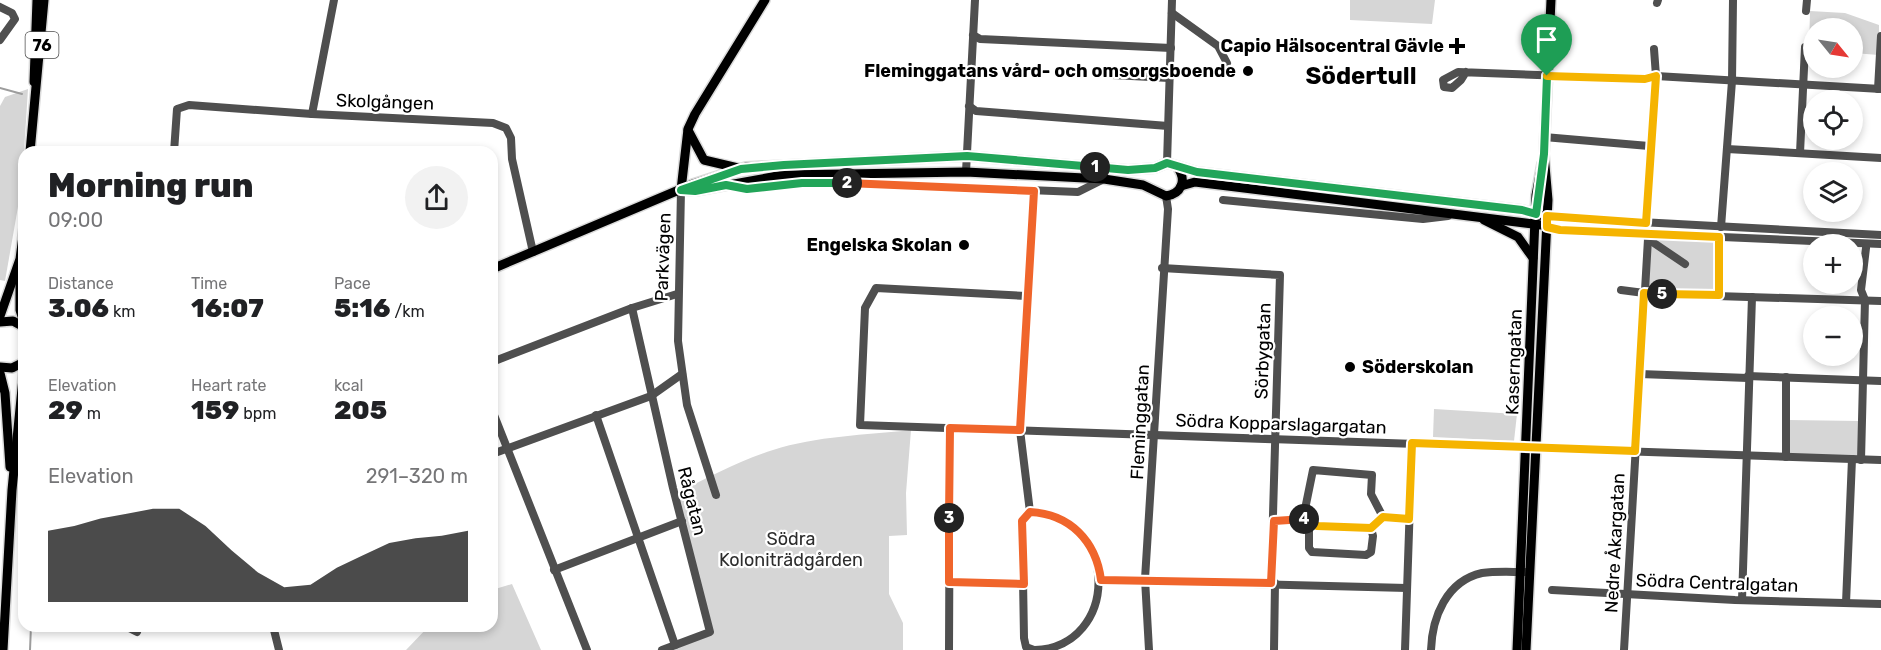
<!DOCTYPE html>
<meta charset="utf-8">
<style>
:root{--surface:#fff;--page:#f2f2f2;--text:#202124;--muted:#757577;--accent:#000}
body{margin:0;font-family:Rubik,sans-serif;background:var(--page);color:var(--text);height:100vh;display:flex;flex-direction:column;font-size:22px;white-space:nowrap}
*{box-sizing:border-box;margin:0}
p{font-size:20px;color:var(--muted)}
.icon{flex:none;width:33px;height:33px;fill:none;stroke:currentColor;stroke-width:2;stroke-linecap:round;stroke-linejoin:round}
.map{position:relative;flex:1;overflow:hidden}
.drawer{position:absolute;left:18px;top:146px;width:480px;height:486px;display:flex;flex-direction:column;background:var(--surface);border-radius:18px;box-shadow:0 3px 9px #0003}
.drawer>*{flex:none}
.needle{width:39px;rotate:120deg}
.tools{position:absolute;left:1803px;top:18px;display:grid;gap:12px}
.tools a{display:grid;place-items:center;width:60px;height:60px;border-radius:50%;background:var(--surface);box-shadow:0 3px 9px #0003;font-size:30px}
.pin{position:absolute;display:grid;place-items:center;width:51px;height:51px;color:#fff;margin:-62px -26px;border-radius:50% 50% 50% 0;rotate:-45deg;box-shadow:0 0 6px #0007}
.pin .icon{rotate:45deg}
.km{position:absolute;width:30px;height:30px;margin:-15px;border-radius:50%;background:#222;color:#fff;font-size:16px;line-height:30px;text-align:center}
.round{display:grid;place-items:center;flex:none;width:63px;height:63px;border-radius:32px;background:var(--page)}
.headline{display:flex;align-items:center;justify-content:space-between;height:102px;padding:0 30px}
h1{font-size:33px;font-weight:800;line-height:45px}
.metrics{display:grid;grid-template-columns:repeat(3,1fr);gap:9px;height:102px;padding:6px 30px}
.metrics div{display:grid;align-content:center}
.metrics b{font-size:26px;font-weight:800}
.metrics small{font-size:16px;font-weight:400}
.metrics p{font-size:16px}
.chart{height:168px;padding:12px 30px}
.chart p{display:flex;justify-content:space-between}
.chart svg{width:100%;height:108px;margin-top:6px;fill:var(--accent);opacity:.7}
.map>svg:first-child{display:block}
</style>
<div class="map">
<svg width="1881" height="650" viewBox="0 0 1881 650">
<rect width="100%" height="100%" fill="#fff"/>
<g fill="#d6d6d6">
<path d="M1350,0H1435L1432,24L1350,20Z"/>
<path d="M1810,11L1845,13L1879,25V55L1853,53L1852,28H1814L1813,51H1809Z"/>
<path d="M28,89L22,184L5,281L0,280V106L5,97Z"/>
<path d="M1648,239L1719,241V293L1644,291Z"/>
<path d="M1434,409L1517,414L1514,441L1433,437Z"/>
<path d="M1788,420L1859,421V457L1788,455Z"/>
<path d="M911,430L906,493L907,535L889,536V594L903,623V650H667L711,633L675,494C707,478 738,461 773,450C816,436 866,435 911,430Z"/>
<path d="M512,584L541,650H406L429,626H492V590Z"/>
</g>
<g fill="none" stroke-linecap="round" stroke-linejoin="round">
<g stroke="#9d9d9d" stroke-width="2">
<path d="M0,88L22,94"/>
<path d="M30,650L31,626"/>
</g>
<g stroke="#dbdbdb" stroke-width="12">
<g id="major">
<path d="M34,82L37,0"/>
<path d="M688,130L704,160L738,168"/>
<path d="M30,152L44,0"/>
<path d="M1181,186L1195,182L1541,225"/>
<path d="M681,190L688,129L695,114L765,0"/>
<path d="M684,190L695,191L783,175L966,172L1104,179L1143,185L1166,196C1181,194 1187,181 1178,168"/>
<path d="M1484,220L1518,237L1533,258"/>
<path d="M492,269L693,184L746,167L967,156L1128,170L1155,168L1167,163L1197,172L1522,210L1547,217"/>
<path d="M20,271V310L24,323"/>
<path d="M0,316L20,259L24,228"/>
<path d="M0,322L13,321L24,327"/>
<path d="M0,367L12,368L24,362"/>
<path d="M0,373L5,393L10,467"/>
<path d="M3,650L12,490L24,368"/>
<path d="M1517,650L1536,195L1542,164"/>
<path d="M1526,650L1548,200L1544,154L1551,0"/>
</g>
</g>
<g stroke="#4f4f4f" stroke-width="8">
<path d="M1657,3L1658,0"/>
<path d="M0,7L12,13L15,19L0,40"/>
<path d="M1806,11L1807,0"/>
<path d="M1172,13L1218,46L1227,63"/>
<path d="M973,35L980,39L1171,48"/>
<path d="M1466,72L1461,80L1452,88L1444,87L1443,80L1458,72L1645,79L1656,76L1881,89"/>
<path d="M1112,75L1169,78"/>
<path d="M1878,89L1881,36"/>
<path d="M969,106L976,111L1168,126"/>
<path d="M312,114L334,0"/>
<path d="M1544,137L1649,146"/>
<path d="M1727,149L1881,158"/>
<path d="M174,152L177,109L189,105L312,114L493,123L506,128L511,138L512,159L533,252"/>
<path d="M1800,153L1805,47"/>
<path d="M1167,163L1172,0"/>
<path d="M966,172L975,0"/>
<path d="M730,186L747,189L802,183H862L1078,192L1104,179"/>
<path d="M681,190L678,341L687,405L716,495"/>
<path d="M1223,200L1423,219L1448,216"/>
<path d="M1547,217L1881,235"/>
<path d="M1646,223L1656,76L1654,49"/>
<path d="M1547,227L1560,230L1881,244"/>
<path d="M1721,227L1732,81L1733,0"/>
<path d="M1648,239L1685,264"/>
<path d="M1162,268L1280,275L1271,583"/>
<path d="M1621,290L1652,294L1881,301"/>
<path d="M1719,295V237"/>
<path d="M1026,296L876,288L865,308L860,425L1881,460"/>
<path d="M632,308L673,488L710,632L662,650"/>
<path d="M492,362L632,308L677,294"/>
<path d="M1640,374L1748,378"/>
<path d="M1748,376L1881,381"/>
<path d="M1786,377V457"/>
<path d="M492,410L587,650"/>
<path d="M596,415L675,645"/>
<path d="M492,454L651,396L682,374"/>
<path d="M1861,460L1865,300L1861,290L1866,248"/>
<path d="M1030,512L1020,430L1034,191"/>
<path d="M1303,519L1313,470L1372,475L1371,494L1383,517"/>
<path d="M1274,521L1303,519L1317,526L1371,528L1373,536L1371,552L1366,555L1312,552L1309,548V523"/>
<path d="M1371,528L1383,517L1409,519"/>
<path d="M554,570L682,521"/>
<path d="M1101,580L1407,588"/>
<path d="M949,582L1024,584"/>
<path d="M1552,590L1735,600L1881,604"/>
<path d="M1742,600L1752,297"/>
<path d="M1846,603L1852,459"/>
<path d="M125,626L137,632"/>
<path d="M273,626L279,650"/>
<path d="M949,650L950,428"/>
<path d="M1034,650L1026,647L1024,638L1022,521L1030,512C1122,516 1119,647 1035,650"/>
<path d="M1149,650L1145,579L1168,209L1166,196"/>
<path d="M1274,650L1275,583"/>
<path d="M1405,650L1412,443"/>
<path d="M1431,650C1432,618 1446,581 1482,573C1496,571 1511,572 1525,572"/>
<path d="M1624,650L1648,239"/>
</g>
<use href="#major" stroke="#000" stroke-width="9"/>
</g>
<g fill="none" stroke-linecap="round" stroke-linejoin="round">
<g stroke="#fff" stroke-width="12">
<path id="split-1" d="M1095,167L1128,170L1155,168L1167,163L1197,172L1522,210L1536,214L1544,154L1547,76"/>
</g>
<g stroke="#fff" stroke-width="12">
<path id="split-2" d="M847,183H802L747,189L726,185L695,191L681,190L741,169L784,165L967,156L1095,167"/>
</g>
<g stroke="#fff" stroke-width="12">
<path id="split-3" d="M847,183L1034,191L1020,430L950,428L949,518"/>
</g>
<g stroke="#fff" stroke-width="12">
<path id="split-4" d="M949,518V582L1024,584L1022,521L1030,512C1070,514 1096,541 1101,580L1271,583L1274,521L1304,519"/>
</g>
<g stroke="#fff" stroke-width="12">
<path id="split-5" d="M1304,519L1317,526L1371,528L1383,517L1409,519L1412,443L1635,451L1644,293L1662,294"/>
</g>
<g stroke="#fff" stroke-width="12">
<path id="split-6" d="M1547,76L1645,79L1656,76L1646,223L1547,216V227L1560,230L1719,237V295L1662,294"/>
</g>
<use href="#split-1" stroke="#22a559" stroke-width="8"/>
<use href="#split-2" stroke="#22a559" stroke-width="8"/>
<use href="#split-3" stroke="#f0652b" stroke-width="8"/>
<use href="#split-4" stroke="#f0652b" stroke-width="8"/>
<use href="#split-5" stroke="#f5b400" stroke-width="8"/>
<use href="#split-6" stroke="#f5b400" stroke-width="8"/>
</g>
<g fill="#000" stroke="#fff" stroke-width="2">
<path d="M1454 37h6v6h6v6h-6v6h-6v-6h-6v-6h6z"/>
<circle cx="1248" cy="71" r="6"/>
<circle cx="964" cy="245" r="6"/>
<circle cx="1350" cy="367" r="6"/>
</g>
<g text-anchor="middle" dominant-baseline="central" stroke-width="4.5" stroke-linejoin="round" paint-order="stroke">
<rect fill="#fff" stroke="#4c4c4c" stroke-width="1.5" x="25.5" y="32" width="33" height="26" rx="4.5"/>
<g font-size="16" font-weight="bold" fill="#000">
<text x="42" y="45">76</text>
</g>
<g font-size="18" font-weight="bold" fill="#000" stroke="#fff" text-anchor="end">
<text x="1444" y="46">Capio Hälsocentral Gävle</text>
<text x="1236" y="71">Fleminggatans vård- och omsorgsboende</text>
<text x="952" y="245">Engelska Skolan</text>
<text x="1362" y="367" text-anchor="start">Söderskolan</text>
</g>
<g font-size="18" fill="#000" stroke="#fff">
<text transform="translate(385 102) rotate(2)">Skolgången</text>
<text transform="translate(663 257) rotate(-88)">Parkvägen</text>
<text transform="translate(1263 351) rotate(-88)">Sörbygatan</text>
<text transform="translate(1514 362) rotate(-88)">Kaserngatan</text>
<text transform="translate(1140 422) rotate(-87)">Fleminggatan</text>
<text transform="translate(1281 424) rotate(2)">Södra Kopparslagargatan</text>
<text transform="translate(692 501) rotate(76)">Rågatan</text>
<text transform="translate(1615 543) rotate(-87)">Nedre Åkargatan</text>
<text transform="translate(1717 583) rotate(2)">Södra Centralgatan</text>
</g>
<g font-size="18" fill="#2d2d2d" stroke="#fff">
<text x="791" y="539">Södra<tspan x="791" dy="21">Koloniträdgården</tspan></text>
</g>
<g font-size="24" font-weight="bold" fill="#000" stroke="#fff">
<text x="1361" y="76">Södertull</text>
</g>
</g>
</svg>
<div class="tools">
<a><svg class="needle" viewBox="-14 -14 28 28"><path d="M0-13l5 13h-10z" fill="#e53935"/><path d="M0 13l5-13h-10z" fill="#757577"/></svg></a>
<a><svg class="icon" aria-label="locate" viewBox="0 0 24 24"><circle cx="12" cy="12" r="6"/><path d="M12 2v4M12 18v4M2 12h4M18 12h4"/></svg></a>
<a><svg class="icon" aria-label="layers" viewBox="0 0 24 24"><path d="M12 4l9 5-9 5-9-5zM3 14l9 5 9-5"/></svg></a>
<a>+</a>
<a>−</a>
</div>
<div class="pin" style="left:1547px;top:76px;background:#1e9e55"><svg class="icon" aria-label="arrive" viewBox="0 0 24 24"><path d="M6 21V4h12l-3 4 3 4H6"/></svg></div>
<b class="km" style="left:1095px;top:167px">1</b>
<b class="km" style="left:847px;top:183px">2</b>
<b class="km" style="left:949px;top:518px">3</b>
<b class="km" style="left:1304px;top:519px">4</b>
<b class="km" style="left:1662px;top:294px">5</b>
<section class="drawer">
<div class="headline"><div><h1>Morning run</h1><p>09:00</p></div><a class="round"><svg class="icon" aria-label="share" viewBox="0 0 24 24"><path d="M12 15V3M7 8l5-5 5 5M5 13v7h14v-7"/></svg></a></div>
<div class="metrics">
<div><p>Distance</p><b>3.06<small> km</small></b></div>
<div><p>Time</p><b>16:07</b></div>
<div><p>Pace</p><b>5:16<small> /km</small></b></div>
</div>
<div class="metrics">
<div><p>Elevation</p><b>29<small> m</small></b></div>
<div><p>Heart rate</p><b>159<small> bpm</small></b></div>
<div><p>kcal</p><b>205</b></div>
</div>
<div class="chart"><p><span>Elevation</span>291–320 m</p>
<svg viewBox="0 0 160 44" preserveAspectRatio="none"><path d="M0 44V15L10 13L20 10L30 8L40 6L50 6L60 13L70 23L80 32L90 38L100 37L110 30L120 25L130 20L140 18L150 17L160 15V44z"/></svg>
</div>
</section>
</div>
